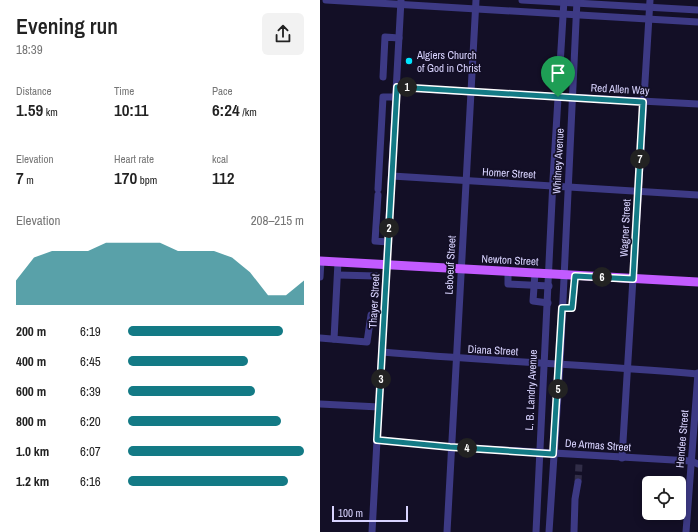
<!DOCTYPE html>
<meta charset="utf-8">
<style>
:root{--surface:#fff;--page:#f2f2f2;--text:#222;--muted:#767676;--accent:#137a85}
body{margin:0;font-family:"Archivo Narrow",sans-serif;background:var(--page);color:var(--text);height:100vh;display:flex;flex-direction:column;font-size:15px;white-space:nowrap}
*{box-sizing:border-box;margin:0}
p{font-size:13px;color:var(--muted)}
.icon{flex:none;width:22px;height:22px;fill:none;stroke:currentColor;stroke-width:2;stroke-linecap:round;stroke-linejoin:round}
.map{position:relative;flex:1;overflow:hidden}
.drawer{display:flex;flex-direction:column;background:var(--surface);width:320px}
.drawer>*{flex:none}
.controls{position:absolute;left:322px;top:476px;display:grid;gap:8px}
.controls a{display:grid;place-items:center;width:44px;height:44px;border-radius:6px;background:var(--surface);box-shadow:0 2px 10px #0003;font-size:20px}
.scale{position:absolute;left:12px;bottom:10px;width:76px;box-sizing:border-box;padding-left:4px;border:2px solid #d9d4ff;border-top:0;font-size:11px;line-height:14px;white-space:nowrap;color:#d9d4ff;-webkit-text-stroke:3px #130f26;paint-order:stroke}
.pin{position:absolute;display:grid;place-items:center;width:34px;height:34px;color:#fff;margin:-41px -17px;border-radius:50% 50% 50% 0;rotate:-45deg;box-shadow:0 0 4px #0007}
.pin .icon{rotate:45deg}
.km{position:absolute;width:20px;height:20px;margin:-10px;border-radius:50%;background:#222;color:#fff;font-size:11px;line-height:20px;text-align:center}
.round{display:grid;place-items:center;flex:none;width:42px;height:42px;border-radius:6px;background:var(--page)}
.overview{display:flex;align-items:center;justify-content:space-between;height:68px;padding:0 16px}
h1{font-size:22px;font-weight:600;line-height:30px}
.metrics{display:grid;grid-template-columns:repeat(3,1fr);gap:6px;height:68px;padding:4px 16px}
.metrics div{display:grid;align-content:center}
.metrics b{font-size:17px;font-weight:600}
.metrics small{font-size:11px;font-weight:400}
.metrics p{font-size:11px}
.chart{height:112px;padding:8px 16px}
.chart p{display:flex;justify-content:space-between}
.chart svg{width:100%;height:72px;margin-top:4px;fill:var(--accent);opacity:.7}
ul{padding:0 16px;list-style:none;font-size:13px}
li{display:grid;grid-template-columns:64px 48px 1fr;align-items:center;height:30px}
li i{height:10px;border-radius:5px;background:var(--accent)}
main{display:flex;flex:1;min-height:0}
.map>svg:first-child{display:block}
</style>
<main>
<section class="drawer">
<div class="overview"><div><h1>Evening run</h1><p>18:39</p></div><a class="round"><svg class="icon" aria-label="share" viewBox="0 0 24 24"><path d="M12 15V3M7 8l5-5 5 5M5 13v7h14v-7"/></svg></a></div>
<div class="metrics">
<div><p>Distance</p><b>1.59<small> km</small></b></div>
<div><p>Time</p><b>10:11</b></div>
<div><p>Pace</p><b>6:24<small> /km</small></b></div>
</div>
<div class="metrics">
<div><p>Elevation</p><b>7<small> m</small></b></div>
<div><p>Heart rate</p><b>170<small> bpm</small></b></div>
<div><p>kcal</p><b>112</b></div>
</div>
<div class="chart"><p><span>Elevation</span>208–215 m</p>
<svg viewBox="0 0 160 44" preserveAspectRatio="none"><path d="M0 44V29L10 15L20 11L30 11L40 11L50 6L60 6L70 6L80 6L90 11L100 11L110 11L120 15L130 24L140 38L150 38L160 29V44z"/></svg>
</div>
<ul>
<li><b>200 m</b>6:19<i style="width:88%"></i></li>
<li><b>400 m</b>6:45<i style="width:68%"></i></li>
<li><b>600 m</b>6:39<i style="width:72%"></i></li>
<li><b>800 m</b>6:20<i style="width:87%"></i></li>
<li><b>1.0 km</b>6:07<i style="width:100%"></i></li>
<li><b>1.2 km</b>6:16<i style="width:91%"></i></li>
</ul>
</section>
<div class="map">
<svg width="378" height="532" viewBox="0 0 378 532">
<rect width="100%" height="100%" fill="#130f26"/>
<g fill="none" stroke-linecap="round" stroke-linejoin="round">
<path stroke="#312d47" stroke-width="7" stroke-dasharray="7 3.5" stroke-linecap="butt" d="M258,482L259,464"/>
<g stroke="#3d3a85" stroke-width="7">
<path d="M6,0L378,22"/>
<path d="M202,0L378,10"/>
<path d="M63,77L65,37L79,38"/>
<path d="M77,87L151,92L378,104"/>
<path d="M72,176L378,195"/>
<path d="M58,189L63,97H76"/>
<path d="M58,195L55,241L68,242"/>
<path d="M188,272V284L229,286"/>
<path d="M215,273L213,301L228,303"/>
<path d="M18,275L56,276"/>
<path d="M0,277L1,261"/>
<path d="M243,308H252L255,276"/>
<path d="M0,338L47,342L51,315"/>
<path d="M14,339L18,262"/>
<path d="M62,352C167,361 273,365 378,374"/>
<path d="M0,404L59,407"/>
<path d="M57,440L130,447L371,461L378,464"/>
<path d="M302,458L330,0"/>
<path d="M52,532L81,0"/>
<path d="M127,532L156,0"/>
<path d="M216,532L233,180L244,0"/>
<path d="M229,532L240,364L257,0"/>
<path d="M254,532L255,499L258,482"/>
<path d="M366,532L378,373"/>
</g>
<path stroke="#c25bff" stroke-width="9" d="M0,261L378,282"/>
</g>
<g fill="none" stroke-linecap="round" stroke-linejoin="round">
<g stroke="#fff" stroke-width="8">
<path id="route" d="M77,87L323,102L313,279L255,276L252,308H242L233,454L130,447L57,440Z"/>
</g>
<use href="#route" stroke="#137a85" stroke-width="5"/>
</g>
<circle fill="#00e5ff" stroke="#130f26" stroke-width="1.5" cx="89" cy="61" r="4"/>
<g text-anchor="middle" dominant-baseline="central" stroke-width="3.5" stroke-linejoin="round" paint-order="stroke">
<g font-size="11" fill="#d9d4ff" stroke="#130f26" text-anchor="start">
<text x="97" y="55">Algiers Church<tspan x="97" dy="13">of God in Christ</tspan></text>
</g>
<g font-size="11" fill="#d9d4ff" stroke="#130f26">
<text transform="translate(300 89) rotate(3)">Red Allen Way</text>
<text transform="translate(238 161) rotate(-87)">Whitney Avenue</text>
<text transform="translate(189 173) rotate(3)">Homer Street</text>
<text transform="translate(305 228) rotate(-87)">Wagner Street</text>
<text transform="translate(190 260) rotate(3)">Newton Street</text>
<text transform="translate(130 265) rotate(-87)">Leboeuf Street</text>
<text transform="translate(54 301) rotate(-87)">Thayer Street</text>
<text transform="translate(173 350) rotate(3)">Diana Street</text>
<text transform="translate(211 390) rotate(-87)">L. B. Landry Avenue</text>
<text transform="translate(362 439) rotate(-85)">Hendee Street</text>
<text transform="translate(278 445) rotate(4)">De Armas Street</text>
</g>
</g>
</svg>
<div class="controls">
<a><svg class="icon" aria-label="locate" viewBox="0 0 24 24"><circle cx="12" cy="12" r="6"/><path d="M12 2v4M12 18v4M2 12h4M18 12h4"/></svg></a>
</div>
<div class="scale">100 m</div>
<div class="pin" style="left:238px;top:97px;background:#1e9e55"><svg class="icon" aria-label="arrive" viewBox="0 0 24 24"><path d="M6 21V4h12l-3 4 3 4H6"/></svg></div>
<b class="km" style="left:87px;top:87px">1</b>
<b class="km" style="left:69px;top:228px">2</b>
<b class="km" style="left:61px;top:379px">3</b>
<b class="km" style="left:147px;top:448px">4</b>
<b class="km" style="left:238px;top:389px">5</b>
<b class="km" style="left:282px;top:277px">6</b>
<b class="km" style="left:320px;top:159px">7</b>
</div>
</main>
